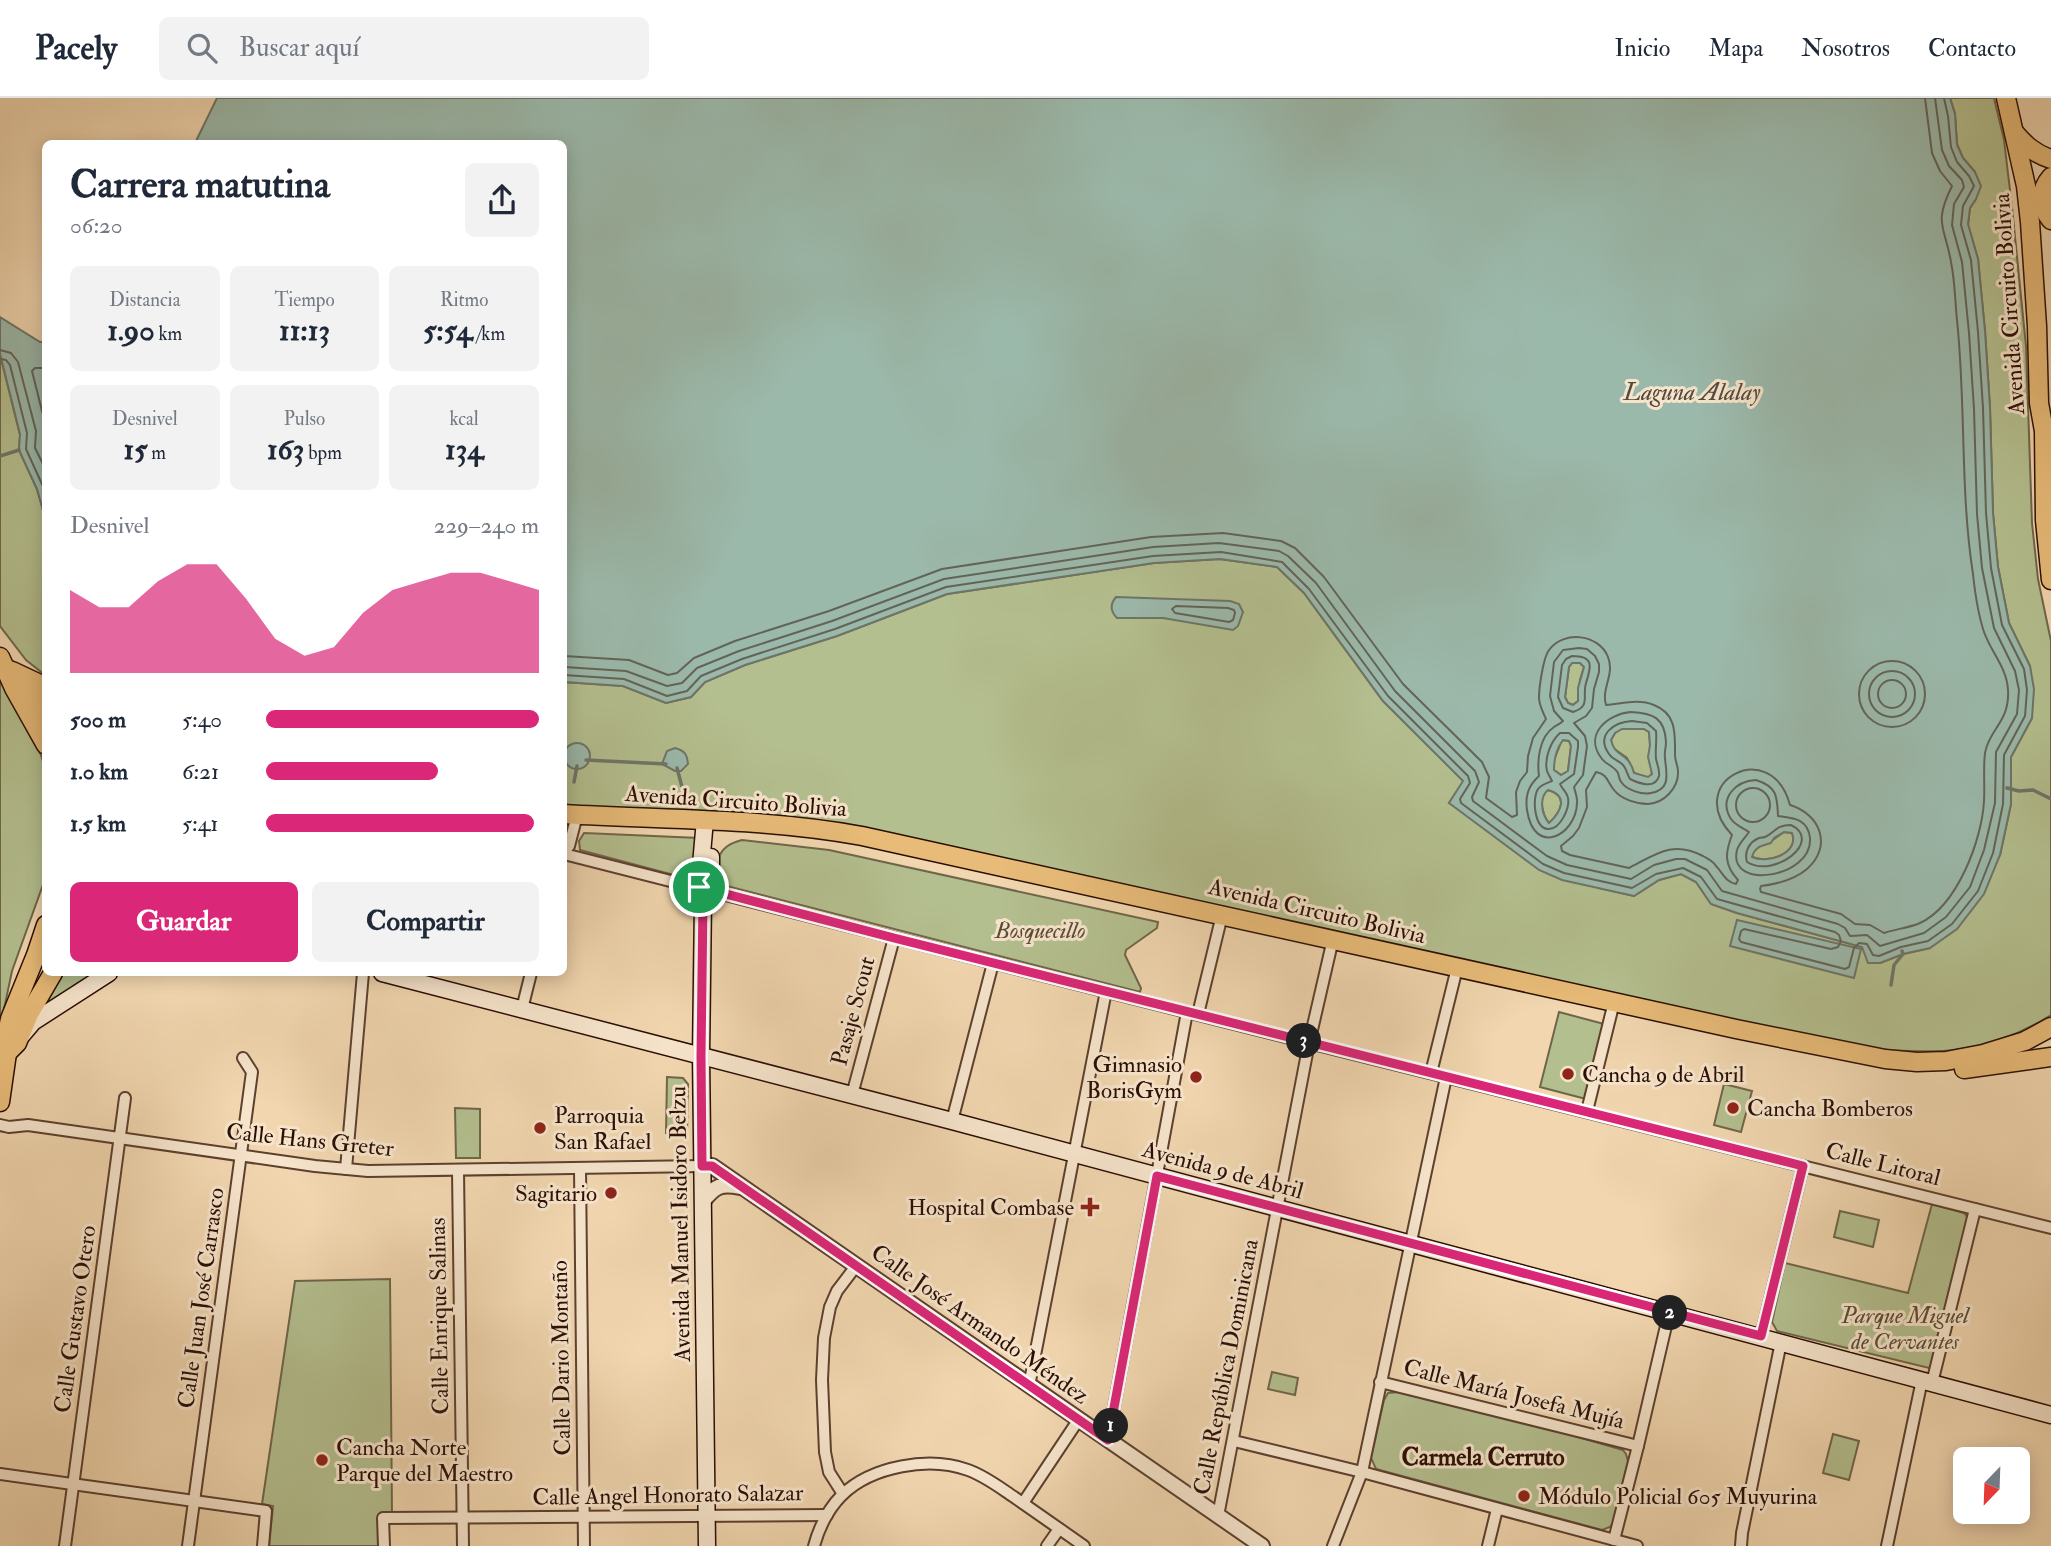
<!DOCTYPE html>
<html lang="es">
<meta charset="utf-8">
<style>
:root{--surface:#fff;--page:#f2f2f3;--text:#1f2937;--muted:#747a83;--line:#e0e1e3;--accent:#db2777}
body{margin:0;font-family:"IM FELL Double Pica",serif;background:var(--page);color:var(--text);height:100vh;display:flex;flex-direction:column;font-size:26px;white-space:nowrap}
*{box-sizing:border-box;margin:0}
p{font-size:23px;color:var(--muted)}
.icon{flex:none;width:38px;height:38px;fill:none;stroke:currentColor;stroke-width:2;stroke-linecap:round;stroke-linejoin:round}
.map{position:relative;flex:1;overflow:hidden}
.sheet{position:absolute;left:42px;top:42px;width:525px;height:836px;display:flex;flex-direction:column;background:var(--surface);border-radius:10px;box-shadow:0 4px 18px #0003}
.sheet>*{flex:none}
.needle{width:46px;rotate:203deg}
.tools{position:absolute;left:1953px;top:1349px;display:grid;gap:14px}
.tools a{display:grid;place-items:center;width:77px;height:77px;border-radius:10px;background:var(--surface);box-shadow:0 4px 18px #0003;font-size:35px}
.pin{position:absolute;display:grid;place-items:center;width:60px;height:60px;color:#fff;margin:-30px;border:4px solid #fff;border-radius:50%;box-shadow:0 2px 7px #0007}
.km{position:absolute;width:35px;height:35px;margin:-18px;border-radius:50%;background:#222;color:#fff;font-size:19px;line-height:35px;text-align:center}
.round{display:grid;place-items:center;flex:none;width:74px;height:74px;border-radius:10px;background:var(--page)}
.summary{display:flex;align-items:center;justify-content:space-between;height:119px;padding:0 28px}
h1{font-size:38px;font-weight:700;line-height:52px}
.stats{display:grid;grid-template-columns:repeat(3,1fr);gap:10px;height:119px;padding:7px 28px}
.stats div{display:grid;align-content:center;border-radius:10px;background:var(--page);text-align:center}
.stats b{font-size:30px;font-weight:700}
.stats small{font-size:19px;font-weight:400}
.stats p{font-size:19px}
.chart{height:196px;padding:14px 28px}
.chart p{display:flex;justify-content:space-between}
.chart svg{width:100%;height:126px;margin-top:7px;fill:var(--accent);opacity:.7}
.cta{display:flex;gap:14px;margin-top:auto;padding:14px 28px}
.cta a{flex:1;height:80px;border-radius:10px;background:var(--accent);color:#fff;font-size:28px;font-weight:700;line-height:80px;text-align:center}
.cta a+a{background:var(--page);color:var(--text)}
ul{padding:0 28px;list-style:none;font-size:23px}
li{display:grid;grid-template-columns:112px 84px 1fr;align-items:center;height:52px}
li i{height:18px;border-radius:9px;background:var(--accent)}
header{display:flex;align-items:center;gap:42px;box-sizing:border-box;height:98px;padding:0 35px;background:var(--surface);border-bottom:2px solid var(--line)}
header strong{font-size:33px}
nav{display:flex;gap:38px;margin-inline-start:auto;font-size:24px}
.search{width:490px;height:63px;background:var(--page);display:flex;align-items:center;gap:18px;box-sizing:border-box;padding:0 24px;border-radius:10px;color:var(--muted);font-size:26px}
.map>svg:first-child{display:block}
</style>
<header>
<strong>Pacely</strong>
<div class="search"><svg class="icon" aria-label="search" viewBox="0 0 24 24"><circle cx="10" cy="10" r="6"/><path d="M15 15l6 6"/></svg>Buscar aquí</div>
<nav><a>Inicio</a><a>Mapa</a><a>Nosotros</a><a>Contacto</a></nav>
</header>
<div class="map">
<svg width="2051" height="1448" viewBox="0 0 2051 1448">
<rect width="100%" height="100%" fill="#f1d6af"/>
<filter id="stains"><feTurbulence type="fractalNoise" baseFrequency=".00286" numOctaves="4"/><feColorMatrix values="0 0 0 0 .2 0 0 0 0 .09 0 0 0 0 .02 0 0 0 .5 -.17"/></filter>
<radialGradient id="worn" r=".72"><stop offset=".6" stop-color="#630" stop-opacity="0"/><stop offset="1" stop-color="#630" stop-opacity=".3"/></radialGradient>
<g fill="#b4bf8f" stroke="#6f664a" stroke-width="2">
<path d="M1950,0H1994L2004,42L2012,109L2026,248L2032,425L2038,481L2051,543V917C1988,957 1935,957 1863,950L1408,852L1244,813L1032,769L858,729L564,708V584L623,588L666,605L691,599L705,584L745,567L837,538L947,496L1154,465L1220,461L1277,469L1304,495L1383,603L1464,683L1449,705L1599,790L1634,798L1659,782L1681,776L1696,784L1711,806L1737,815L1862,849L1880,865L1903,856L1930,850L2000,757L2011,706V659L2032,620L2030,568L2009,525L1998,469L1993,415L1990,310L1985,233L1978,161L1968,127L1970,110L1976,101L1975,74L1963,60L1957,46L1955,16Z"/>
<path d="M0,256L20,337L19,352L37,391L45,419V577L26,562L0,528Z"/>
<path d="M1572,565H1580L1584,569L1580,582L1578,603L1573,607L1568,605L1565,599L1569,569Z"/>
<path d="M0,582L41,657L46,673L45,781L12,873L0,930Z"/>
<path d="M1622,630L1644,631L1649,634C1651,650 1649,660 1652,676L1648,680L1634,675L1627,660L1613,650L1611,642L1615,635Z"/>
<path d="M1562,642L1569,643L1571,648L1568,673L1561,677L1554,672V662Z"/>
<path d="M1548,692C1569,698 1561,714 1549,725C1542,716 1538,699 1548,692Z"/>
<path d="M1784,734L1792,735C1800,756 1767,766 1752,759L1753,754L1762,746H1767Z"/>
<path d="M584,735L699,740L693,780L689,781L580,752L579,743Z"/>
<path d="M742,742L829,752L1158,824L1157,830L1126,852L1125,857L1141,890L1140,894L719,786C715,763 717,748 742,742Z"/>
<path d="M59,875H99L38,914Z"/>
<path d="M1559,914L1604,926L1586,1001L1540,989Z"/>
<path d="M667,979L683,980L688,986L687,1035H666Z"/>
<path d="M1724,986L1752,993L1741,1034L1714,1027Z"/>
<path d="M455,1010L480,1011V1060H456Z"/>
<path d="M1932,1106L1964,1115L1968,1120L1932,1267L1929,1270L1777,1233L1772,1224L1785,1165L1908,1195Z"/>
<path d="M1840,1113L1879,1122L1873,1149L1834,1139Z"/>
<path d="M390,1181L392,1416L378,1417V1448H269L273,1408L262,1406L295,1183Z"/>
<path d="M1272,1274L1298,1280L1295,1297L1268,1291Z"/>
<path d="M1399,1294L1561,1334L1623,1352L1626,1356L1628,1363L1614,1424L1610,1429L1602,1432L1376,1371L1371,1360L1384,1302L1388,1295Z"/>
<path d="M1833,1336L1859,1343L1849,1382L1823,1375Z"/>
</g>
<g fill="#9bb9ab" stroke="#6e7568" stroke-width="2" fill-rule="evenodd">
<path d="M217,0H1950L1955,16L1957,47L1963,60L1975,74L1981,88L1976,101L1970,110L1968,126L1978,161L1985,233L1990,310L1993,415L1998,469L2009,525L2030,568L2034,591L2032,620L2011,659V706L2000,757L1984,796L1957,831L1930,850L1903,856L1880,865H1868L1862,849L1737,815L1711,806L1696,784L1681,776L1659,782L1634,798L1562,782L1539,772L1449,705L1463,683L1383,603L1304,495L1277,469L1220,461L1154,465L947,496L837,538L745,567L705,584L691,599L666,605L623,588L564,584V46L195,45ZM1572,565H1580L1584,569L1578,590V603L1573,607L1568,605L1565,599L1569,569ZM1622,631H1644L1649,634L1650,647L1648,659L1652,676L1648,679L1634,675C1629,654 1615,660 1611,642L1615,635ZM1563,642L1569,643L1571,648L1568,673L1561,677L1554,672C1554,661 1556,651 1563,642ZM1548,692C1569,698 1561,714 1549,725C1541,716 1539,699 1548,692ZM1784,734L1792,735C1800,756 1767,766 1752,759C1755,748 1762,748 1771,745L1774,740Z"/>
<path d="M0,219L40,244H45V419L37,391L19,352L20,336L0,256Z"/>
<path d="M1116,499L1230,503L1239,506L1243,514L1238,528L1233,532L1163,520H1117C1110,513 1110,506 1116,499Z"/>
<circle cx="577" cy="658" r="13"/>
<path d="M675,650C685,653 687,656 688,666L681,673H675L662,666L667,653Z"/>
<path d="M1737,822L1861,851L1854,880L1730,848Z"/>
</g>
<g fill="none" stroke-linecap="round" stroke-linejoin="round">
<g stroke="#626458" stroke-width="2">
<path d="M0,252L11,255L18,264L36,333L35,350L46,372"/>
<path d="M0,261L6,262L10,267L27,335L26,351L46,395"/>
<path d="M46,270H35L32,273L46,329"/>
<path d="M1176,508L1228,510L1234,512L1235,515L1233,522L1229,524L1175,515L1172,511Z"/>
<path d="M1579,550L1587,551L1595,558L1599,566V574L1594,591L1592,610L1586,618L1574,625L1585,638L1587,648L1583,677L1574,689C1575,694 1578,700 1577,705C1576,738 1534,759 1527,712C1525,698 1528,688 1539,678C1537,663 1539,639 1554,629C1557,627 1560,626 1563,623L1554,613L1550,598L1554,564L1563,552Z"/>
<path d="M564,558L629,562L668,577L677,575L694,560L735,543L829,513L942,471L1151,439L1223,435L1281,443L1295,450L1324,479L1403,586L1482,664L1489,679L1486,700L1512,719L1517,717L1516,694L1520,683L1527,674L1528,658L1533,640L1546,621C1543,614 1539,607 1539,600C1539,590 1543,560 1549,552C1564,532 1599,536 1608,559C1615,577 1601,590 1606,607C1621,606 1638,600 1654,607C1677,616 1675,636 1675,657C1675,663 1678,668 1678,673C1679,690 1664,705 1648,706C1636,706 1621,701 1614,692C1607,683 1607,676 1596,674L1586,692L1587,709L1579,730L1573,738L1561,748L1562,753L1570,757L1629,770C1656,756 1673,742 1703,758C1708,761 1713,763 1716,768C1723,775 1725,784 1736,786L1738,782C1724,767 1725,755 1732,737C1682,684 1771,637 1790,707C1820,716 1833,748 1807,771C1794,782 1778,786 1761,788L1760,791L1761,794L1841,816L1855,826L1870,827L1884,835C1895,831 1909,830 1920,825C1957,808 1982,742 1984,703C1985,687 1983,671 1985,655C1989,631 2010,624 2008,592C2007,570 1991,554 1984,534C1978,516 1975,495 1973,476C1960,393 1966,307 1957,222C1955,203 1955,183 1951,164C1945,128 1933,126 1952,88L1940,73L1932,55L1925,0"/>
<path d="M1572,558C1595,558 1591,569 1586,585C1582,599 1591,608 1573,614L1563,610L1558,599L1562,567L1566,561Z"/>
<circle cx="1892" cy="596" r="33"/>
<path d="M564,569L626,573L667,588L682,585L697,570L739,553L832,523L944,481L1153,449L1219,445L1279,453L1288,458L1316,485L1395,593L1475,673L1479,684L1472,699L1473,703L1547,758L1567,767L1631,781L1654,767L1676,761H1685L1707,772L1722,793L1838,826L1845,830L1850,838L1867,837L1880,848L1924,835L1946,819L1970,789L1984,752L1995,705L1996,654L2017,616L2019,592L2015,573L1994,530L1982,470L1977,416L1974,311L1969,235L1962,164L1952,127L1954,106L1964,89L1962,82L1949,68L1942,52L1935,0"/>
<circle cx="1892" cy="596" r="23"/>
<path d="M564,577L624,581L667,598L687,593L701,578L742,561L835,531L946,489L1153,458L1221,454L1282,464L1309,491L1388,598L1468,678L1470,685L1460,701L1461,705L1543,766L1564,775L1632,790L1656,776L1683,770L1701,779L1717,801L1835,834L1839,837L1841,843L1838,849L1831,851L1744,831L1741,833L1739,841L1741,844L1845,871L1849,869L1854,850L1859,845L1867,846L1873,857L1879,858L1901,849L1928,843L1952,826L1978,793L1993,755L2003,706L2004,657L2025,618L2027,592L2024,571L2002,527L1991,470L1986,415L1983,310L1978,234L1971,162L1961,127L1963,108L1974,88L1969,78L1957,64L1951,49L1948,18L1944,0"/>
<circle cx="1892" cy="596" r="14"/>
<path d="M1631,614C1653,615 1665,620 1666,644C1666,650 1664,655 1665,660C1666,675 1672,691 1651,695C1642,697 1627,692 1622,685C1619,682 1619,678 1618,675C1615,669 1606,666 1602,661C1583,637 1607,616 1631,614Z"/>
<path d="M1632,623L1647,625L1656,633C1657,643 1655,652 1656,661C1657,666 1660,672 1659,678C1655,692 1638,685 1630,681C1627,676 1626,669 1622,666C1618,662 1612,661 1609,656C1595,636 1615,624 1632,623Z"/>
<path d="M1560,635H1569L1578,643V649L1574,676L1560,686C1562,691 1567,694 1568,700C1570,710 1560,732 1548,731C1534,730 1532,700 1538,691C1541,687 1547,685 1552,683C1550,679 1548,676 1547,673C1544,660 1551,643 1560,635Z"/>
<path d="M1756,682C1778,689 1777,699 1778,718C1792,720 1808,720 1810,740C1813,780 1727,793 1737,752C1739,745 1745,740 1749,734C1743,730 1735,727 1731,721C1718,700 1736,683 1756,682Z"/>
<circle cx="1753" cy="707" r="17"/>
<path d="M1791,727C1824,743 1774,781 1747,764C1744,754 1749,744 1759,740C1761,739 1763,740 1765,739C1776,734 1775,727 1791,727Z"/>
</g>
<g stroke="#6e7568" stroke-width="3.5">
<path d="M0,358L19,352"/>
<path d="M586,662L666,666"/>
<path d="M677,670L682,689"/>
<path d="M574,684L577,668"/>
<path d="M2007,690L2019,693L2033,692L2051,701"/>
<path d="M564,738L565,729"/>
<path d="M1891,887L1894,867L1903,856L1902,853"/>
</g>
<g stroke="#5c402f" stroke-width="14">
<g id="minor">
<path d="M564,753L569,748L577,717"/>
<path d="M564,756L1309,945L2051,1130"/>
<path d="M522,911L531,875"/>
<path d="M1198,916L1222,817"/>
<path d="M1431,975L1457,870"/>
<path d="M852,997L894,840"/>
<path d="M1587,1013L1614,904"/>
<path d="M952,1023L993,865"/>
<path d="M0,1027L9,1029L28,1027L315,1068L368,1073L702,1068"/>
<path d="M346,1071L363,875"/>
<path d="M580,1071L584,1448"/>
<path d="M458,1073L463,1448"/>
<path d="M1761,1238L1803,1068"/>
<path d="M1380,1284L1638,1348"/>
<path d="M1932,1285L1975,1111"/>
<path d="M1029,1288L1106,893"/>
<path d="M1108,1342L1187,914"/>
<path d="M1234,1343L1362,1374L1637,1448"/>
<path d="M0,1376L266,1413L263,1448"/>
<path d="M843,1396L829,1374L825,1354L822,1282L824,1240L830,1209L837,1193L856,1168"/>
<path d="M1023,1405L1079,1321"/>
<path d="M1218,1418L1309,945L1333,841"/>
<path d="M1614,1442L1638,1348L1669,1215"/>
<path d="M65,1448L125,1000"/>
<path d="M188,1448L252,974L243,960"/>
<path d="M384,1448L383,1420L827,1417"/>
<path d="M814,1448C819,1430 828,1411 842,1397C872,1368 929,1358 968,1372C985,1378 999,1389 1014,1399C1037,1415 1061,1432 1084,1448"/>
<path d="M1047,1448L1059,1431"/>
<path d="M1333,1448L1362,1374L1446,979"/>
<path d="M1488,1448L1497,1411"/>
<path d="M1741,1448L1742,1435L1781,1244"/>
<path d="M1887,1448L1922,1282"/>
</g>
</g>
<g stroke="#5c402f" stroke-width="18">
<g id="tertiary">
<path d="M702,1068H712L1262,1448"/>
<path d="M703,1103C715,1088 721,1085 740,1089"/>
</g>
</g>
<g stroke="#2a0e04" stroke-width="19">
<g id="secondary">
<path d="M705,722L699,789L703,803L701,958L707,1448"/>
<path d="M703,803L711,792V759"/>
<path d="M382,875L952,1023L2051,1317"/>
<path d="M22,937L33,924L109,875"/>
</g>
</g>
<g stroke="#2a0e04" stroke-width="21">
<g id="primary">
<path d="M0,559L14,590L46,647"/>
<path d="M12,573L46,589"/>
</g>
</g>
<g stroke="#2a0e04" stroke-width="21">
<g id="trunk">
<path d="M2006,0L2026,88L2030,124L2037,228L2039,305L2044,333L2045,422L2051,482"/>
<path d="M2014,34C2025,47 2035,56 2051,61"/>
<path d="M2051,79C2039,93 2040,108 2051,122"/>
<path d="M6,570L30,591L46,614"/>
<path d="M564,716C663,722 764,720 862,738L1736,931L1885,961L1917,964L1946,963L1983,956L2025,943L2051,929"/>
<path d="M7,955L17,945L29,916L53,875"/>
<path d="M1964,971L2051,959"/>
<path d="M0,1004L7,955L6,940L10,921L36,857L46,827"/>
</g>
</g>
<use href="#minor" stroke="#f6e4cb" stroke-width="10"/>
<use href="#tertiary" stroke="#f6e4cb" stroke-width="14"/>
<use href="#secondary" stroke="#f6e4cb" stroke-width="16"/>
<use href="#primary" stroke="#e8bb78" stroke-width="18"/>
<use href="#trunk" stroke="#e8bb78" stroke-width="18"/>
</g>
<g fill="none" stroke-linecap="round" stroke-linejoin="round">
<g stroke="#fff" stroke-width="14">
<path id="route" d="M699,789L894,840L1803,1068L1761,1238L1157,1078L1108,1342L712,1068H702L701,958L703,803Z"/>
</g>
<use href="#route" stroke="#db2777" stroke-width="9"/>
</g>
<g fill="#8f2418" stroke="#f6e4cb" stroke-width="2.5">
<circle cx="1568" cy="976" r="7"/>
<circle cx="1196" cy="979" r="7"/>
<circle cx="1733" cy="1010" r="7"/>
<circle cx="540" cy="1030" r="7"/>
<circle cx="611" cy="1095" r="7"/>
<path d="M1086.5 1098.5h7v7h7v7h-7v7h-7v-7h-7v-7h7z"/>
<circle cx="322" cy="1362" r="7"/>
<circle cx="1524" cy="1398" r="7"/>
</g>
<g text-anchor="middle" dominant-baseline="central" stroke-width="6" stroke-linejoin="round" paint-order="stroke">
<g font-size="23" fill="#2a0e04" stroke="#f6e4cb">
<text transform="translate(2009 206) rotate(-94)">Avenida Circuito Bolivia</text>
<text transform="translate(736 703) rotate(4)">Avenida Circuito Bolivia</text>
<text transform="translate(1317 813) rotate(13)">Avenida Circuito Bolivia</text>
<text transform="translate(853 913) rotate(-75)">Pasaje Scout</text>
<text transform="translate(310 1042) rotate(6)">Calle Hans Greter</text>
<text transform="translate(1883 1066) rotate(14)">Calle Litoral</text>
<text transform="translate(1223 1072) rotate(15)">Avenida 9 de Abril</text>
<text transform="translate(680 1126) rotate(-91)">Avenida Manuel Isidoro Belzu</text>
<text transform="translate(201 1200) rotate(-82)">Calle Juan José Carrasco</text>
<text transform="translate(439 1218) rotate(-91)">Calle Enrique Salinas</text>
<text transform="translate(75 1221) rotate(-82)">Calle Gustavo Otero</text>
<text transform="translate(980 1226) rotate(35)">Calle José Armando Méndez</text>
<text transform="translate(561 1260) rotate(-91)">Calle Dario Montaño</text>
<text transform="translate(1226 1269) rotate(-79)">Calle República Dominicana</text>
<text transform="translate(1514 1296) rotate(14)">Calle María Josefa Mujía</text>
<text transform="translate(668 1397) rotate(-1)">Calle Angel Honorato Salazar</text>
</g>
<g font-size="23" font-style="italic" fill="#5a4c35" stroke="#f6e4cb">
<text x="1040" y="832">Bosquecillo</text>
<text x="1905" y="1217">Parque Miguel<tspan x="1905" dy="26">de Cervantes</tspan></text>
</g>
<g font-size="23" fill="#2a0e04" stroke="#f6e4cb" text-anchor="start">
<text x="1182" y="966" text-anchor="end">Gimnasio<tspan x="1182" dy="26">BorisGym</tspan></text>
<text x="1582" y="976">Cancha 9 de Abril</text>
<text x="1747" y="1010">Cancha Bomberos</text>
<text x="554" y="1017">Parroquia<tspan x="554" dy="26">San Rafael</tspan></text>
<text x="597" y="1095" text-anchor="end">Sagitario</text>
<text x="1074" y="1109" text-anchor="end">Hospital Combase</text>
<text x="336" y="1349">Cancha Norte<tspan x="336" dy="26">Parque del Maestro</tspan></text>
<text x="1538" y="1398">Módulo Policial 605 Muyurina</text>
</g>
<g font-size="24" font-style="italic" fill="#524a3e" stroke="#f6e4cb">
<text x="1692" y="294">Laguna Alalay</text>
</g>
<g font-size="24" font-weight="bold" fill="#2a0e04" stroke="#f6e4cb">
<text x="1483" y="1359">Carmela Cerruto</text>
</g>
</g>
<rect width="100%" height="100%" filter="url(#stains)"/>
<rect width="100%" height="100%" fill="url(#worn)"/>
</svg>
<div class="tools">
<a><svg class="needle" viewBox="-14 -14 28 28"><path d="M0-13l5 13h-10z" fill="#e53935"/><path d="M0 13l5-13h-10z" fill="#747a83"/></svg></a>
</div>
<div class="pin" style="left:699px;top:789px;background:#1e9e55"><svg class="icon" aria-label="arrive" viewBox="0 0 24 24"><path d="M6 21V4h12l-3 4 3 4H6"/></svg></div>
<b class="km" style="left:1111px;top:1328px">1</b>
<b class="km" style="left:1670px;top:1215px">2</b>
<b class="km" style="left:1304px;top:943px">3</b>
<section class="sheet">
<div class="summary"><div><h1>Carrera matutina</h1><p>06:20</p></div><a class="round"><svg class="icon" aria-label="share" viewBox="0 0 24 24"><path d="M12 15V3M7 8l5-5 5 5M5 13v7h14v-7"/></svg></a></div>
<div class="stats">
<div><p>Distancia</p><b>1.90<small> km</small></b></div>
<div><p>Tiempo</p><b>11:13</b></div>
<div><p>Ritmo</p><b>5:54<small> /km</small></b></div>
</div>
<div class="stats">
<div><p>Desnivel</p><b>15<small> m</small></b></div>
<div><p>Pulso</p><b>163<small> bpm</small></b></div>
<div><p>kcal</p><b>134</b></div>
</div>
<div class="chart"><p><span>Desnivel</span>229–240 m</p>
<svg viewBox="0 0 160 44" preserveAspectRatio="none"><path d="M0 44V15L10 21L20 21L30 12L40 6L50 6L60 18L70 32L80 38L90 35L100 23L110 15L120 12L130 9L140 9L150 12L160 15V44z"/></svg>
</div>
<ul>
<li><b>500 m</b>5:40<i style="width:100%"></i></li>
<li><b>1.0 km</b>6:21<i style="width:63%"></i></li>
<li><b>1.5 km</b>5:41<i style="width:98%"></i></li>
</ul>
<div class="cta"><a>Guardar</a><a>Compartir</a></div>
</section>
</div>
